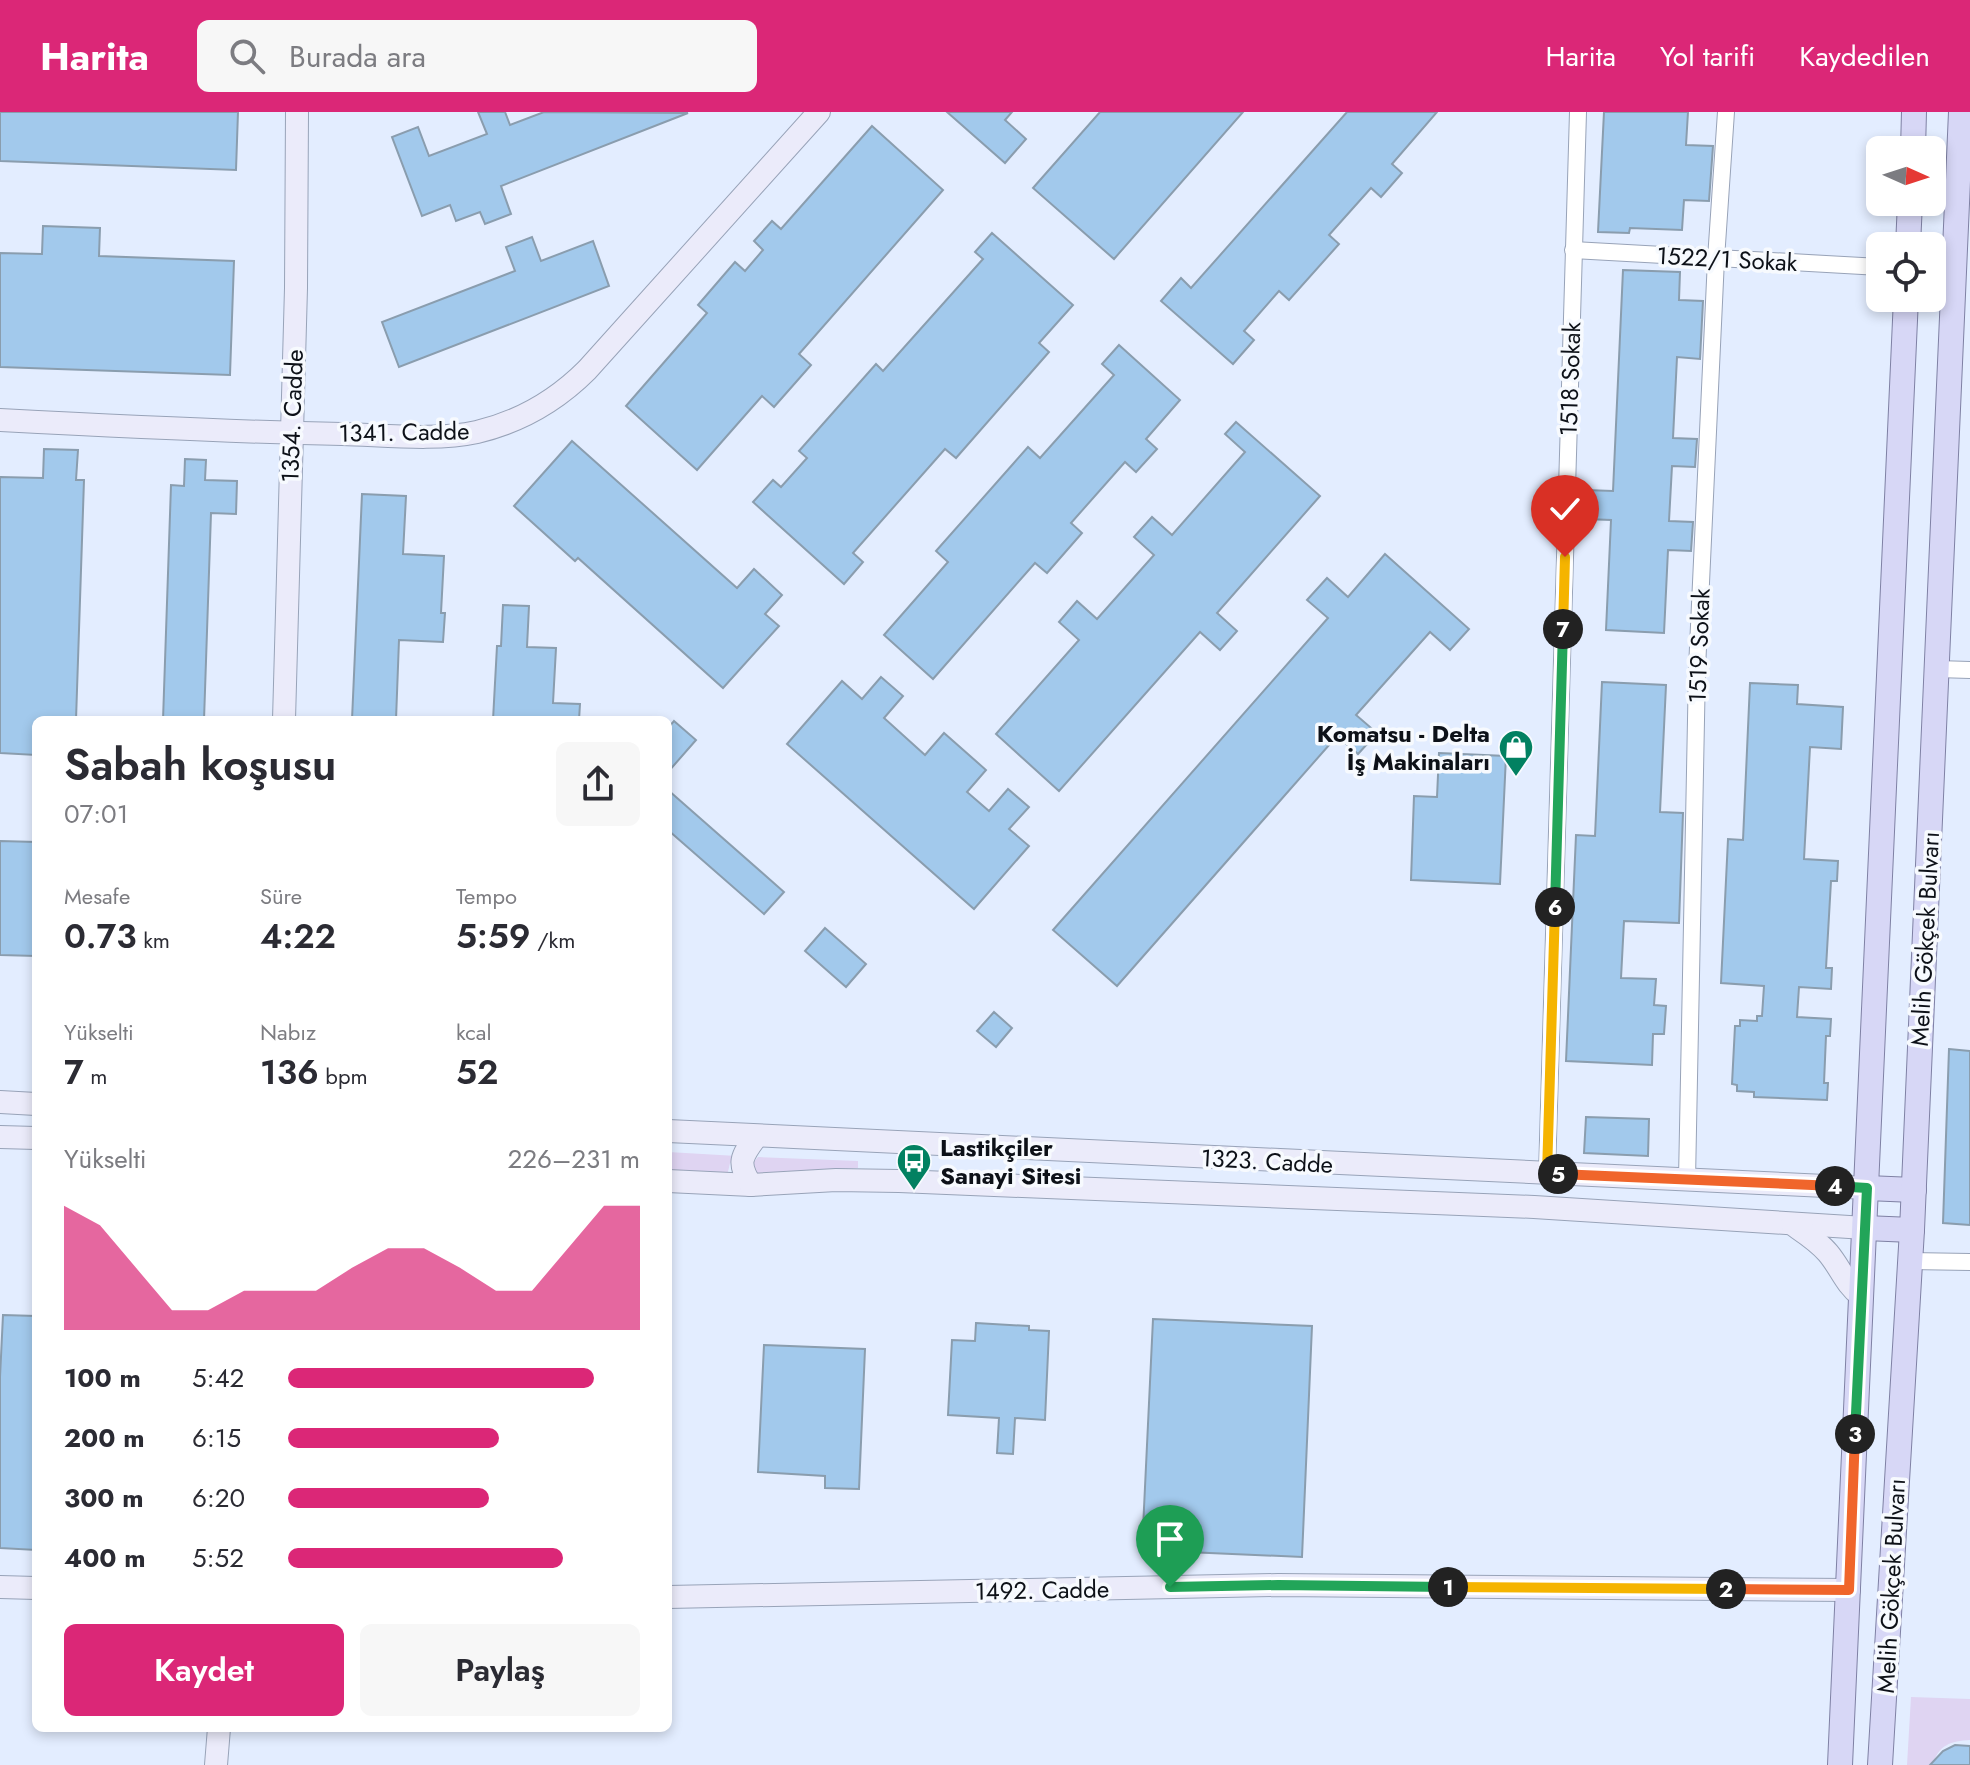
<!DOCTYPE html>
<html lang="tr">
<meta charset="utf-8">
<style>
:root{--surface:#fff;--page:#f7f7f7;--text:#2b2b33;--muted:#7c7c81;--accent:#db2777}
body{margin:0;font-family:Jost,sans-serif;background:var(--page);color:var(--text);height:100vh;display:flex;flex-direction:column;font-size:30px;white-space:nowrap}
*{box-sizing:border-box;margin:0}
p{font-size:26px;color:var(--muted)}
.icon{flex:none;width:44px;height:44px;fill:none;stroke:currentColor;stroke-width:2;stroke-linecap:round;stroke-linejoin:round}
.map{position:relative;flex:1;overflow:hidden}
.drawer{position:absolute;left:32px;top:604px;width:640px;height:1016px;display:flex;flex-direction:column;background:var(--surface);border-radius:12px;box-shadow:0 4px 12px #0003}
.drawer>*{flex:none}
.needle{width:52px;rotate:93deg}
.tools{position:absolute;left:1866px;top:24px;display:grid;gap:16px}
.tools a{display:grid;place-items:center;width:80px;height:80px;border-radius:12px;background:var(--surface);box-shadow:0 4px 12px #0003;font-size:40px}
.pin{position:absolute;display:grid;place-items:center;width:68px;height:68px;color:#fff;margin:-82px -34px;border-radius:50% 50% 50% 0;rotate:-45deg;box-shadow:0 0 8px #0007}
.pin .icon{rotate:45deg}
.km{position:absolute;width:40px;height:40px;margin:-20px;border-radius:50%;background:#222;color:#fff;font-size:22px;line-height:40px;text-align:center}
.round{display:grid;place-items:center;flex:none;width:84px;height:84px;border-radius:12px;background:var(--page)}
.summary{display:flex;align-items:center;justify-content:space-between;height:136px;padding:0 32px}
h1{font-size:44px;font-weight:600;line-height:60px}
.metrics{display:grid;grid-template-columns:repeat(3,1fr);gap:12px;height:136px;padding:8px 32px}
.metrics div{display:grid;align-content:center}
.metrics b{font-size:34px;font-weight:600}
.metrics small{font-size:22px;font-weight:400}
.metrics p{font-size:22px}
.chart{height:224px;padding:16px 32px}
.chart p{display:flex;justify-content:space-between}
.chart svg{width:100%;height:144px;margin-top:8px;fill:var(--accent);opacity:.7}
.primary-button{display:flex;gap:16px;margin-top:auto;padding:16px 32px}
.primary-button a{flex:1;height:92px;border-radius:12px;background:var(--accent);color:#fff;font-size:32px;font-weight:600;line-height:92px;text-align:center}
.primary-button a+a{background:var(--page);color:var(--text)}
ul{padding:0 32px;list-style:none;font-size:26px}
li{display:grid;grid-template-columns:128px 96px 1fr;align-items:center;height:60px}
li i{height:20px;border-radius:10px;background:var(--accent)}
header{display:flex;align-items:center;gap:48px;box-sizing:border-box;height:112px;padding:0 40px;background:var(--accent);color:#fff}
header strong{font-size:38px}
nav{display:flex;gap:44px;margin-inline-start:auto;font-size:28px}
.search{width:560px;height:72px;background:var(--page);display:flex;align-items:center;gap:20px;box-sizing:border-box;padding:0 28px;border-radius:12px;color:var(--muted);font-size:30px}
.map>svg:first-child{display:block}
</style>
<header>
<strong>Harita</strong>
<div class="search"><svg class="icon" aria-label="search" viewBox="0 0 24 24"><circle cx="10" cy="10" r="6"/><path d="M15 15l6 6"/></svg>Burada ara</div>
<nav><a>Harita</a><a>Yol tarifi</a><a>Kaydedilen</a></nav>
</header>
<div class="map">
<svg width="1970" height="1653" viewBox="0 0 1970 1653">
<rect width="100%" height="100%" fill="#e3edff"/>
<g fill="#dfd4f2">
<path d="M668,1040L737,1044L730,1051L727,1064H670L672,1052Z"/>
<path d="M758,1045L858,1049V1056L755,1063L750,1054Z"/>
<path d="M1911,1585L1970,1587V1628C1951,1629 1938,1633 1933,1653H1907Z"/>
</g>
<g fill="#a2c9ec" stroke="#8a9dae" stroke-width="2">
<path d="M0,0H238L236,58L0,49Z"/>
<path d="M478,0H505L510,13L544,0L688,1L501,74L511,102L485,112L480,100L456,109L450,93L422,104L392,25L418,15L429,44L487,22Z"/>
<path d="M947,0H1012L1005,8L1026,27L1005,51Z"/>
<path d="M1100,0H1243L1114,147L1033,76Z"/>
<path d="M1347,0H1437L1392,52L1402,61L1381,85L1371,76L1329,123L1339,132L1289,188L1279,179L1244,219L1254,228L1233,252L1161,189L1181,166L1191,176Z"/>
<path d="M1604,0H1688L1686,33L1713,34L1709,89L1684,88L1682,118L1630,116L1629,121L1598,120Z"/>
<path d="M872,14L943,78L799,242L811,253L774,295L762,284L697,358L626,294L707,201L698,193L735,150L745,159L763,138L754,129L772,109L781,117Z"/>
<path d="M43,114L100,116L99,144L234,149L230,263L0,255V141L42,142Z"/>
<path d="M992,121L1073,193L1039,231L1049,240L956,346L945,337L853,441L863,450L844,472L753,390L773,368L781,375L807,346L799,339L876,252L883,259L983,147L975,140Z"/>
<path d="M532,125L541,149L593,129L609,174L399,255L382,210L515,159L506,135Z"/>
<path d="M1623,158L1680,160L1679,188L1703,189L1700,247L1677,245L1673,326L1697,327L1695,355L1672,354L1669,409L1693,410L1691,439L1668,438L1664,521L1606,518L1611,408L1585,407L1586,378L1613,379Z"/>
<path d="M1119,233L1180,288L1146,327L1157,337L1136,360L1125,350L1071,411L1082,421L1047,461L1035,451L933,567L884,523L948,450L936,439L1013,352L1028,335L1040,346L1114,263L1102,252Z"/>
<path d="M1236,310L1320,384L1217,501L1237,519L1220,538L1200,520L1059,679L996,622L1079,528L1059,510L1077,489L1097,507L1154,443L1134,425L1152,405L1172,423L1245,340L1225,322Z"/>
<path d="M572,329L737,476L754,457L782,483L765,502L779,514L723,576L578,446L575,449L514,394Z"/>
<path d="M44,337L78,338L76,368H84L76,608H36V643L0,641V365L43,366Z"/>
<path d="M185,347L206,348L205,368L237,369L236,402L211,401L204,608H163L171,373L184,374Z"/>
<path d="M362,382L406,384L403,442L444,444L441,501H445L443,530L399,528L396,608H352Z"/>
<path d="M1385,442L1469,517L1450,538L1430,520L1356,603L1377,621L1358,642L1337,624L1117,874L1053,818L1328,506L1307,488L1327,466L1348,485Z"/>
<path d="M503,493L529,494L527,535L556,536L553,591L580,592L579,608H493L497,534H501Z"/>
<path d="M881,565L903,584L884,606L925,643L944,621L986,658L967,680L989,699L1008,677L1029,695L1009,717L1029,734L974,797L787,632L842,569L862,587Z"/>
<path d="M1602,570L1666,573L1660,700L1683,701L1679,811L1624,809L1621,866L1656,867L1654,893L1666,894L1664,922H1653L1652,953L1566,949L1576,723L1595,724Z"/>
<path d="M1750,571L1798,573L1797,592L1843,595L1841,637L1810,635L1804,747L1838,749L1837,769H1831L1826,856H1832L1831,877L1799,875L1797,905L1831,907L1830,924H1826L1824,971H1828L1827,988L1754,985V980L1737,979V973L1732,972L1735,914H1740V908L1757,909V904H1762L1764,874L1721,871L1728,727L1743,728Z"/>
<path d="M674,609L696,628L668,660V616Z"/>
<path d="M1439,641L1506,644L1500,772L1411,768L1414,684L1437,685Z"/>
<path d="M668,678L784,780L764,802L668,718Z"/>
<path d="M0,729L36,730V844L0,843Z"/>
<path d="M825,816L866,852L846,875L805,839Z"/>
<path d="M994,900L1012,916L996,935L977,919Z"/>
<path d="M1949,937L1970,939V1113L1943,1111Z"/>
<path d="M1586,1005L1649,1007L1648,1044L1584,1041Z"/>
<path d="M3,1203L36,1204V1438L0,1436V1265Z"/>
<path d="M1153,1207L1312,1214L1302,1445L1142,1438Z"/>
<path d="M976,1211L1029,1214V1218L1049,1219L1045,1308L1015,1306L1013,1342L997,1341L999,1306L948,1303L952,1228L975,1229Z"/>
<path d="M764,1233L865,1237L859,1377L825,1376V1364L758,1360Z"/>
<path d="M1955,1633L1970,1634V1653H1930L1943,1639Z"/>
</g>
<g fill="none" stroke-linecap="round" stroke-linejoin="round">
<g stroke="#98a3b8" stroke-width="18">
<g id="street">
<path d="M1573,138L1880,155"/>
<path d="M1937,557L1970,558"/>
<path d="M1547,1062L1578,0"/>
<path d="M1687,1068L1697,557L1716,147L1726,0"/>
<path d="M1910,1149L1970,1150"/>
</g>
</g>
<g stroke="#98a3b8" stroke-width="24">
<g id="secondary">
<path d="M0,308C114,314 228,320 342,322C384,323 436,329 477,320C519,310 556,289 587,258L819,0"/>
<path d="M284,608L296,176L297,0"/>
<path d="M0,990L36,992"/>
<path d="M668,1019L1867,1076"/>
<path d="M0,1025L36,1026"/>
<path d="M668,1069L751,1073L836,1068L899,1069L1534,1095L1865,1116"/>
<path d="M751,1073C737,1051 741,1045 756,1025"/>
<path d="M1792,1112C1805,1121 1818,1129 1828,1141C1840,1155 1846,1173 1860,1183"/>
<path d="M0,1475L36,1476"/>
<path d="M668,1485L1278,1473L1849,1478"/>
<path d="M216,1653L219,1616"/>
</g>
</g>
<g stroke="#7f81a4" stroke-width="26">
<g id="primary">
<path d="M1913,38L1914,0"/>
<path d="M1908,134L1910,90"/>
<path d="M1867,1076L1914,1078"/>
<path d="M1865,1116L1912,1118"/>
<path d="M1840,1653L1906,186"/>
<path d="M1880,1653L1912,1118L1961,0"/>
</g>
</g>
<use href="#street" stroke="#fff" stroke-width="16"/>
<use href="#secondary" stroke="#ebebfa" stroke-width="22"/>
<use href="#primary" stroke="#d7d7f6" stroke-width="24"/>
</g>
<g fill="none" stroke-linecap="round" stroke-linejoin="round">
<g stroke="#fff" stroke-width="16">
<path id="split-1" d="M1170,1475L1278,1473L1448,1475"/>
</g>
<g stroke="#fff" stroke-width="16">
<path id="split-2" d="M1448,1475L1726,1477"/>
</g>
<g stroke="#fff" stroke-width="16">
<path id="split-3" d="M1726,1477L1849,1478L1855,1322"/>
</g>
<g stroke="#fff" stroke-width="16">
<path id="split-4" d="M1835,1074L1867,1076L1855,1322"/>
</g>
<g stroke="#fff" stroke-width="16">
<path id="split-5" d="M1558,1062L1835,1074"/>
</g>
<g stroke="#fff" stroke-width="16">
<path id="split-6" d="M1555,795L1547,1062H1558"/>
</g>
<g stroke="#fff" stroke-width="16">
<path id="split-7" d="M1555,795L1563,517"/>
</g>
<g stroke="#fff" stroke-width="16">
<path id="split-8" d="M1563,517L1565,445"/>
</g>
<use href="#split-1" stroke="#22a559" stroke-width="10"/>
<use href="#split-2" stroke="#f5b400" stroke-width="10"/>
<use href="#split-3" stroke="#f0652b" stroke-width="10"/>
<use href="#split-4" stroke="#22a559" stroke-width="10"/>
<use href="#split-5" stroke="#f0652b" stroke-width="10"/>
<use href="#split-6" stroke="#f5b400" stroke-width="10"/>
<use href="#split-7" stroke="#22a559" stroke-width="10"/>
<use href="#split-8" stroke="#f5b400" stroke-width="10"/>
</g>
<defs>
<g id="shop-pin" transform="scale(1.8)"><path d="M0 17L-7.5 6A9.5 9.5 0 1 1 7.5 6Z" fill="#028161" stroke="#f7fafe"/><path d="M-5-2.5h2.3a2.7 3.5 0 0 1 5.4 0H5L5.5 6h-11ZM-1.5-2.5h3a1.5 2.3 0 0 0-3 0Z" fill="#fff"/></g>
<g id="bus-pin" transform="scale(1.8)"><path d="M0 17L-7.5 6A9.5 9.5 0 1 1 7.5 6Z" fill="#028161" stroke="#f7fafe"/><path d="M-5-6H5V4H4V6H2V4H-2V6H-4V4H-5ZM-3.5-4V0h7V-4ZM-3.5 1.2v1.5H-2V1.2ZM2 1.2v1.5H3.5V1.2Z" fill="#fff"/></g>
</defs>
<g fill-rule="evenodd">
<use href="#shop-pin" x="1516" y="635"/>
<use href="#bus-pin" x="914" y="1049"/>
</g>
<g text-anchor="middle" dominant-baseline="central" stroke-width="7" stroke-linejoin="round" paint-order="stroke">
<g font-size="24" fill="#0d1118" stroke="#f7fafe">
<text transform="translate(1727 147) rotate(3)">1522/1 Sokak</text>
<text transform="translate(1570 267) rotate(-88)">1518 Sokak</text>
<text transform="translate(292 304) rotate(-88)">1354. Cadde</text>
<text transform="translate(404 320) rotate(-1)">1341. Cadde</text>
<text transform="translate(1699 534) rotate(-88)">1519 Sokak</text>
<text transform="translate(1925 827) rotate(-87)">Melih Gökçek Bulvarı</text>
<text transform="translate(1267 1049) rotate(3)">1323. Cadde</text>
<text transform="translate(1891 1474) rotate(-87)">Melih Gökçek Bulvarı</text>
<text transform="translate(1042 1478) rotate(-1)">1492. Cadde</text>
</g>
<g font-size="24" font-weight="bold" fill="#0d1118" stroke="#f7fafe" text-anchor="end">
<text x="1490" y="621">Komatsu - Delta<tspan x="1490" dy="28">İş Makinaları</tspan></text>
<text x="940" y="1035" text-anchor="start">Lastikçiler<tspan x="940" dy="28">Sanayi Sitesi</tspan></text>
</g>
</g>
</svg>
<div class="tools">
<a><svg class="needle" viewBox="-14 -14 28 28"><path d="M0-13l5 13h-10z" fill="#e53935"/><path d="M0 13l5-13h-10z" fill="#7c7c81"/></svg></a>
<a><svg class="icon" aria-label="locate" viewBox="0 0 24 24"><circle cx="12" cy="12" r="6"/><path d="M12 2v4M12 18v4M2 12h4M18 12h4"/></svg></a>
</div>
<div class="pin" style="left:1170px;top:1475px;background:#1e9e55"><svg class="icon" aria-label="arrive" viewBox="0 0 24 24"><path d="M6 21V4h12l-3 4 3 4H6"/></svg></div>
<div class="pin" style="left:1565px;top:445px;background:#d93025"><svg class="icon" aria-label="check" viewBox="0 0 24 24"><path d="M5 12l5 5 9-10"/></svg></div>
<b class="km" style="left:1448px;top:1475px">1</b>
<b class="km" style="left:1726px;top:1477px">2</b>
<b class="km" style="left:1855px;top:1322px">3</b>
<b class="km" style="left:1835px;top:1074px">4</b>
<b class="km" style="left:1558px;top:1062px">5</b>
<b class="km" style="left:1555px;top:795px">6</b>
<b class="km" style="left:1563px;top:517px">7</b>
<section class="drawer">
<div class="summary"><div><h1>Sabah koşusu</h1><p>07:01</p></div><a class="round"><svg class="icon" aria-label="share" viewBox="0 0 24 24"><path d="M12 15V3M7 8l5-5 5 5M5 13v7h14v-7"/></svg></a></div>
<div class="metrics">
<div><p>Mesafe</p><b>0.73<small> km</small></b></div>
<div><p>Süre</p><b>4:22</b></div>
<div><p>Tempo</p><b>5:59<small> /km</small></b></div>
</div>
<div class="metrics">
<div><p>Yükselti</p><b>7<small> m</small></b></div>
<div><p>Nabız</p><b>136<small> bpm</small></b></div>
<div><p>kcal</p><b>52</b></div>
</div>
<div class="chart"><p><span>Yükselti</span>226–231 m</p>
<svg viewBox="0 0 160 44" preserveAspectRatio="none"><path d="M0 44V6L10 12L20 25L30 38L40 38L50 32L60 32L70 32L80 25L90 19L100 19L110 25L120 32L130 32L140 19L150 6L160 6V44z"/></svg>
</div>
<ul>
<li><b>100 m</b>5:42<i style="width:87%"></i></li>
<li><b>200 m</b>6:15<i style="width:60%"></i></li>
<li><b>300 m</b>6:20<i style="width:57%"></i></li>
<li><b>400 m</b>5:52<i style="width:78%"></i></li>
</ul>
<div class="primary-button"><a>Kaydet</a><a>Paylaş</a></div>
</section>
</div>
